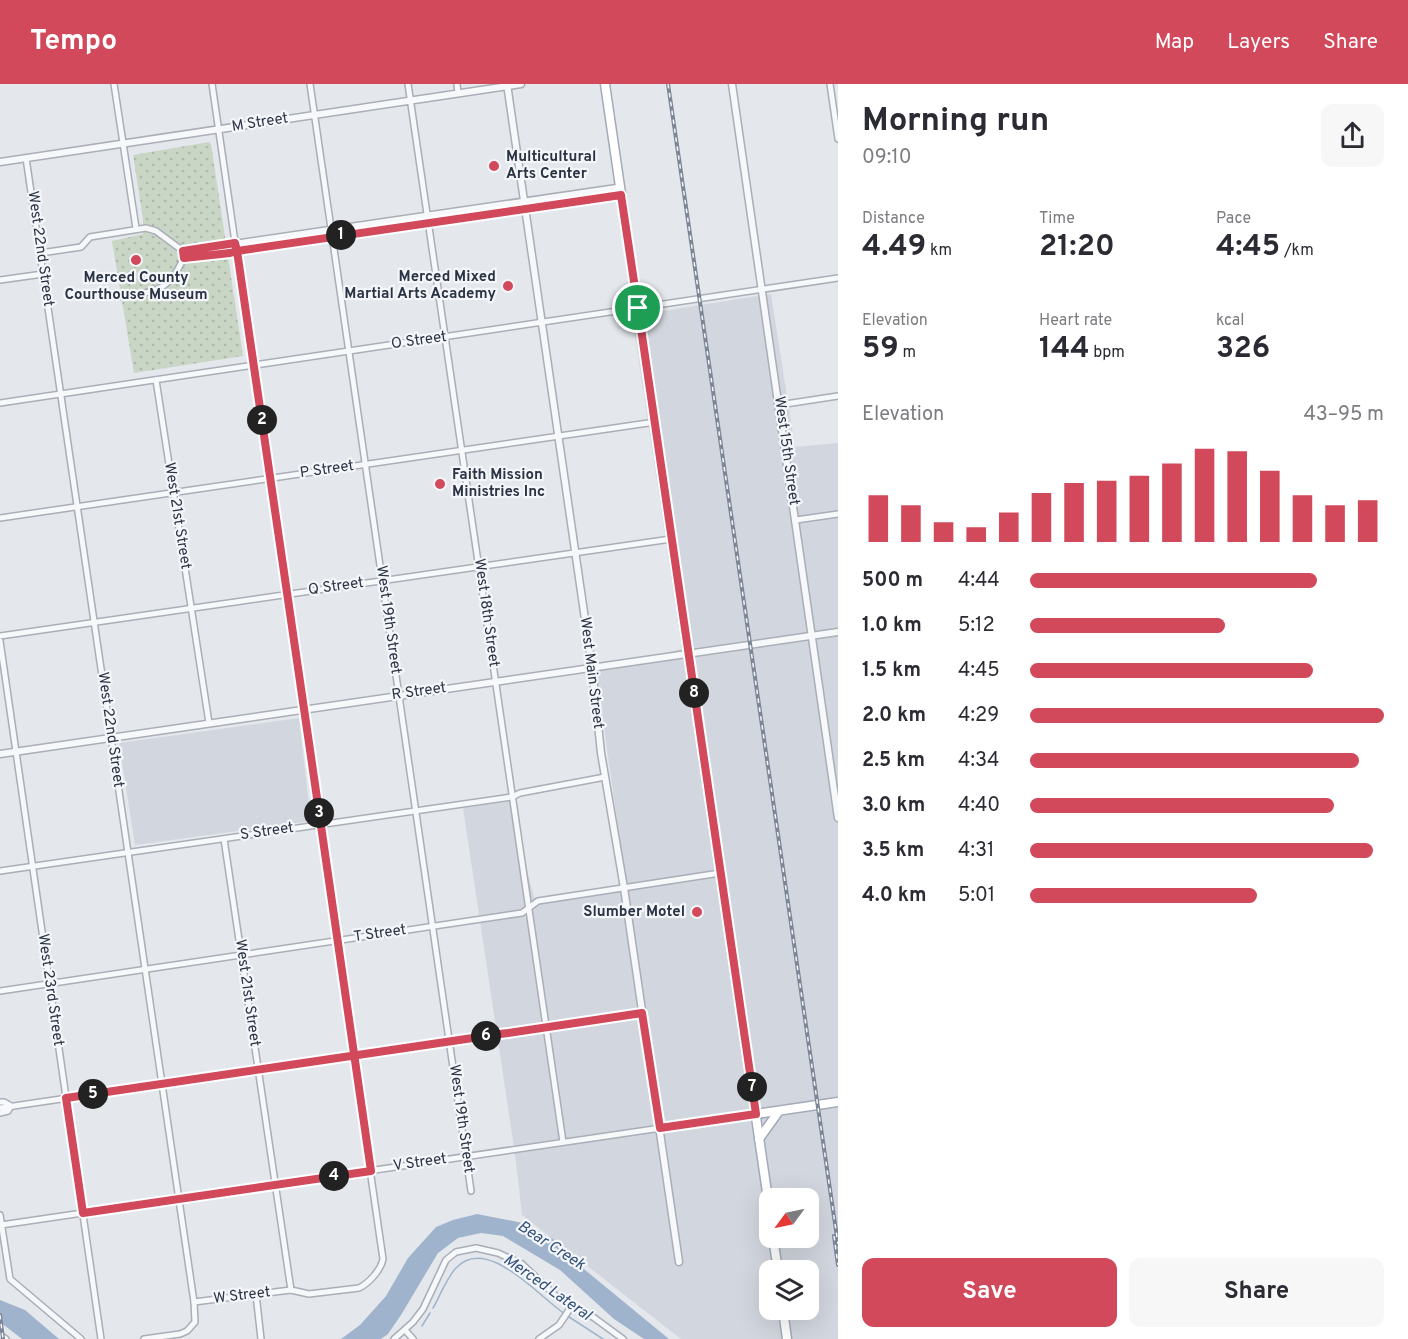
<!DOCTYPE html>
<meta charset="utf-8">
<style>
:root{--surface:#fff;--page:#f7f7f7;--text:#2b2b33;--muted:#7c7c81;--accent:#d1495b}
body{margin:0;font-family:Overpass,sans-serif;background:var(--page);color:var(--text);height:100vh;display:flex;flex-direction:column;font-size:22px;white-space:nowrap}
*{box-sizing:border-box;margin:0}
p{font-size:20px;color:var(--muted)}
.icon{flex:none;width:33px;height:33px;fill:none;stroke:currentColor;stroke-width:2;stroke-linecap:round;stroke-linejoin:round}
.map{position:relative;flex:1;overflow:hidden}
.panel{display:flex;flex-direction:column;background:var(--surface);width:570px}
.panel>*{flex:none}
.needle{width:39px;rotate:237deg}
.fabs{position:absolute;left:759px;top:1104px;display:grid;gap:12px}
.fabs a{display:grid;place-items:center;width:60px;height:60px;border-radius:12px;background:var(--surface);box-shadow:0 6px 24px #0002;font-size:30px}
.pin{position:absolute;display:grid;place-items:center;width:51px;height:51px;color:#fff;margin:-26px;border:3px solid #fff;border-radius:50%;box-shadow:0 2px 6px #0007}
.km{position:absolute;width:30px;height:30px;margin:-15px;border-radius:50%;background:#222;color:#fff;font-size:16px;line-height:30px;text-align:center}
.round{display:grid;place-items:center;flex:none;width:63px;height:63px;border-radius:12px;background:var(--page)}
.head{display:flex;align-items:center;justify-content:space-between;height:102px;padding:0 24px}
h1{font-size:33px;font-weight:700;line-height:45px}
.metrics{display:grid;grid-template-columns:repeat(3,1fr);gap:9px;height:102px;padding:6px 24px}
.metrics div{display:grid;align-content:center}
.metrics b{font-size:30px;font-weight:700}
.metrics small{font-size:16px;font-weight:400}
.metrics p{font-size:16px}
.chart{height:168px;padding:12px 24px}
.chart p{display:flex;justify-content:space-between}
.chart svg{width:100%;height:108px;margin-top:6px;stroke:var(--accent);stroke-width:6}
.cta{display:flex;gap:12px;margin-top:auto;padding:12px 24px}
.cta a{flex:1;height:69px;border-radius:12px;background:var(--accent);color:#fff;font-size:24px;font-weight:700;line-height:69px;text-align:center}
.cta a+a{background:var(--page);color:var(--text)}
ul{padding:0 24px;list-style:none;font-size:20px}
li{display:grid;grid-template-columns:96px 72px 1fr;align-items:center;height:45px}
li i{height:15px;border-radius:8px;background:var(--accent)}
header{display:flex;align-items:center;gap:36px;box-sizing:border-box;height:84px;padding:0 30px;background:var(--accent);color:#fff}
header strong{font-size:28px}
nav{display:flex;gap:33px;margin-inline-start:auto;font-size:21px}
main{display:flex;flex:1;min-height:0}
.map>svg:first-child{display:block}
</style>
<header>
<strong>Tempo</strong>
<nav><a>Map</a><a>Layers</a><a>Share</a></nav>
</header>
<main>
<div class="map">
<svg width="838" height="1255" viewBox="0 0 838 1255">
<defs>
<pattern id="park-dots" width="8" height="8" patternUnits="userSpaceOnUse" patternTransform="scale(1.5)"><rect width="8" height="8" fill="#c9d6c5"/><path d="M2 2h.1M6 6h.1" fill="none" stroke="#adb8ab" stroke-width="1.8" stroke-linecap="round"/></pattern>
</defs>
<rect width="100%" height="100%" fill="#e4e7ec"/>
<g fill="#d2d6de" fill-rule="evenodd">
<path d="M771,210L795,363L838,359V1255H681L522,1131L515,1070L463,724L510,717L534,814L626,800L596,586L682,565L632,232ZM770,1114H808V1154H770ZM770,1186H808V1226H770Z"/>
<path d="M299,634L311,737L135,761L119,659Z"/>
</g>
<path fill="url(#park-dots)" d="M209,58L211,60L243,272L134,289L112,157L143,150V135L133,71Z"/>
<g fill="#9fb4cc">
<path d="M477,1130L523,1139L553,1155L579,1181L669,1255H644L614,1235L560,1186L503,1152L481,1149L458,1154L438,1169L401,1231L388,1250L381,1255H341L360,1241L386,1212L408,1174L436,1143L453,1136Z"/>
<path d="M0,1216L25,1226L59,1255H22L0,1238Z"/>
</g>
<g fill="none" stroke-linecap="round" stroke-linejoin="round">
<g stroke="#9fb4cc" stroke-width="1.5">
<path d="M433,1224C440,1212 446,1195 456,1184C487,1150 539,1213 565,1230"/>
<path d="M569,1233L603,1255"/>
<path d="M422,1242L430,1229"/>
</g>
<g stroke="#a9aeb7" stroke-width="8">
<g id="minor">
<path d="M114,0L136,144"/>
<path d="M310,0L471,1107"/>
<path d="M408,0L563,1058"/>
<path d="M457,0L458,9"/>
<path d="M830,0L838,55"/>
<path d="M26,74L194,1218"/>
<path d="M183,167L620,103"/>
<path d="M41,169L81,163L90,153L146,144L156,147L183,167C184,174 182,178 178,185C165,211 142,209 116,213"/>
<path d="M184,174L621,110"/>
<path d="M0,196L43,190"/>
<path d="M156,296L209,639"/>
<path d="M0,319L838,194"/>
<path d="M779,321L838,312"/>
<path d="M0,434L655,338"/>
<path d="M796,436L838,430"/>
<path d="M0,552L671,455"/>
<path d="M0,557L101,1255"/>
<path d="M224,755L291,1206"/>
<path d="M0,787L512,713L520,709L605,693"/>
<path d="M0,907L522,829L538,817L720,789"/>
<path d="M0,1018H4L11,1022L8,1027L0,1029"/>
<path d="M0,1024L642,929"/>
<path d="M0,1131L10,1195L81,1255"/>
<path d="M1,1141L756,1030"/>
<path d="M256,1210L261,1255"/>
<path d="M405,1246L413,1255"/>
<path d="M0,1251L6,1255"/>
<path d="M144,1255L180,1250L187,1247L195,1238L194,1218L291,1206L309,1210L359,1204C369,1199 381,1186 383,1175L212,0"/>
<path d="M394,1255L413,1238L423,1225L446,1176L456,1168L476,1164L498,1169L522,1180L557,1213L571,1223L593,1233L623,1255"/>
<path d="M539,1255L559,1241L571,1223"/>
</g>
</g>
<g stroke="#a9aeb7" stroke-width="9">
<g id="tertiary">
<path d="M507,0L592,583L601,669L624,804L679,1178"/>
<path d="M732,0L838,734"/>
<path d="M0,78L521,0"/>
<path d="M0,670L838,548"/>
</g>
</g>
<g stroke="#a3abb8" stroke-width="11">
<g id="primary">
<path d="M605,0L770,1129"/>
<path d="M756,1030L838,1018"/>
<path d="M759,1055L779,1027"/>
<path d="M773,1154L778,1186"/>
<path d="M783,1226L787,1255"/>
</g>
</g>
<use href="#minor" stroke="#f7f8fa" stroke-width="5"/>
<use href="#tertiary" stroke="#f7f8fa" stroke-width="6"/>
<use href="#primary" stroke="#fff" stroke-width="8"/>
<g stroke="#7d8696" stroke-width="4">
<g id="rail">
<path d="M668,0L838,1160"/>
<path d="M834,1152L838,1181"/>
<path d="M0,1231L3,1255"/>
</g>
</g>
<use href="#rail" stroke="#f4f6f9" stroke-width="1.5" stroke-dasharray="4.5" stroke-linecap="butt"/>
</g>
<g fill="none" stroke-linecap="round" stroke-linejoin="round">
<g stroke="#fff" stroke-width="12">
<path id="route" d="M638,224L621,111C493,129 365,148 237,167L230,169L184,174L183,167L235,159L237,167C283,474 326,780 371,1087L83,1129L66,1014C211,993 355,971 500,950L508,949L642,929L660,1044L756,1030L638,224"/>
</g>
<use href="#route" stroke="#d1495b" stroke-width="8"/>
</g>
<g fill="#d1495b" stroke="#f4f6f9" stroke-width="2">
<circle cx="494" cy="82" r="6"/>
<circle cx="136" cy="176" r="6"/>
<circle cx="508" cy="202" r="6"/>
<circle cx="440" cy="400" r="6"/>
<circle cx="697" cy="828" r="6"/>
</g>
<g text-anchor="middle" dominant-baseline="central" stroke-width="4.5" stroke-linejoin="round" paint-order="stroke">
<g font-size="15" fill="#2b3445" stroke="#f4f6f9">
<text transform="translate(260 39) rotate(-9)">M Street</text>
<text transform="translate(40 165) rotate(82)">West 22nd Street</text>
<text transform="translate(419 257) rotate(-8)">O Street</text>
<text transform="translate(786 367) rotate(82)">West 15th Street</text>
<text transform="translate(327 386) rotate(-8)">P Street</text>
<text transform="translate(177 432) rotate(81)">West 21st Street</text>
<text transform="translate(336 503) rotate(-8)">Q Street</text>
<text transform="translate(486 529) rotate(82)">West 18th Street</text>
<text transform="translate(388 536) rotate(82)">West 19th Street</text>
<text transform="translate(591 589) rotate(83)">West Main Street</text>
<text transform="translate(419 608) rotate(-8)">R Street</text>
<text transform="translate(110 646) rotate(82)">West 22nd Street</text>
<text transform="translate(267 748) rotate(-8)">S Street</text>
<text transform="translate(380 850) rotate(-8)">T Street</text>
<text transform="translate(50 906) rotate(82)">West 23rd Street</text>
<text transform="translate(247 909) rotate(82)">West 21st Street</text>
<text transform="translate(461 1035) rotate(82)">West 19th Street</text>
<text transform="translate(420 1079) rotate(-8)">V Street</text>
<text transform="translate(242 1212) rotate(-7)">W Street</text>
</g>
<g font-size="15" font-weight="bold" fill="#2b3445" stroke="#f4f6f9" text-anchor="start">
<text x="506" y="73">Multicultural<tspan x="506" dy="17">Arts Center</tspan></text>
<text x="496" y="193" text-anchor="end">Merced Mixed<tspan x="496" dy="17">Martial Arts Academy</tspan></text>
<text x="136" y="194" text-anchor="middle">Merced County<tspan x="136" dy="17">Courthouse Museum</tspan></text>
<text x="452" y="391">Faith Mission<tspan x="452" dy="17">Ministries Inc</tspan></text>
<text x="685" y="828" text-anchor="end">Slumber Motel</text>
</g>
<g font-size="16" font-style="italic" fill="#34527a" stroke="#f4f6f9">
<text transform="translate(551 1162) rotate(33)">Bear Creek</text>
<text transform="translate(547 1204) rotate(35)">Merced Lateral</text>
</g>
</g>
</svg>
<div class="fabs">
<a><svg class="needle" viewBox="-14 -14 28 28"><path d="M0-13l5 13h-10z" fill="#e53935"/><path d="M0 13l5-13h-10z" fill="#7c7c81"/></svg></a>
<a><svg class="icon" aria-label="layers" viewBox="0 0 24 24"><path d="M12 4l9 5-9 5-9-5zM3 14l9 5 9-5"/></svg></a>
</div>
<div class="pin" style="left:638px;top:224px;background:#1e9e55"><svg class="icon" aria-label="arrive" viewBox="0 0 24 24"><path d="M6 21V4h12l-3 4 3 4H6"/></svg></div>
<b class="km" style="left:341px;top:151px">1</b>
<b class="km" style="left:262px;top:336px">2</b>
<b class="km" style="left:319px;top:729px">3</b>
<b class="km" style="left:334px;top:1092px">4</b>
<b class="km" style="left:93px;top:1010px">5</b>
<b class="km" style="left:486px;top:952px">6</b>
<b class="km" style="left:752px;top:1003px">7</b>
<b class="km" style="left:694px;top:609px">8</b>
</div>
<section class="panel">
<div class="head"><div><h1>Morning run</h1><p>09:10</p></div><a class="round"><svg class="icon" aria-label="share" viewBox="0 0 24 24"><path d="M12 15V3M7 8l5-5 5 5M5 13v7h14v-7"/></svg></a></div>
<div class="metrics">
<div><p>Distance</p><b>4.49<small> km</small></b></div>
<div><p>Time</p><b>21:20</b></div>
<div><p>Pace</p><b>4:45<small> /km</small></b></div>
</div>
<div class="metrics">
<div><p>Elevation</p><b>59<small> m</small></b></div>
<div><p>Heart rate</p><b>144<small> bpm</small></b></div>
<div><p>kcal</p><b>326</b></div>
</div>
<div class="chart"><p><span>Elevation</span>43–95 m</p>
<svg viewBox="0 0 160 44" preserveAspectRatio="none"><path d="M5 44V25M15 44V29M25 44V36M35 44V38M45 44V32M55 44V24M65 44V20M75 44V19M85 44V17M95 44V12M105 44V6M115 44V7M125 44V15M135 44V25M145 44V29M155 44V27"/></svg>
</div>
<ul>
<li><b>500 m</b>4:44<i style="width:81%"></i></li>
<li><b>1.0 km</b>5:12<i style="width:55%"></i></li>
<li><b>1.5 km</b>4:45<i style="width:80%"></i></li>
<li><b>2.0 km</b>4:29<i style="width:100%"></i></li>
<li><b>2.5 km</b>4:34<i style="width:93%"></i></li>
<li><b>3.0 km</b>4:40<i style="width:86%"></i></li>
<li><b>3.5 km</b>4:31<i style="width:97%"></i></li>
<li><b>4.0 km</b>5:01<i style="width:64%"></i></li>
</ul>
<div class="cta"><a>Save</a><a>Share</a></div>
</section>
</main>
